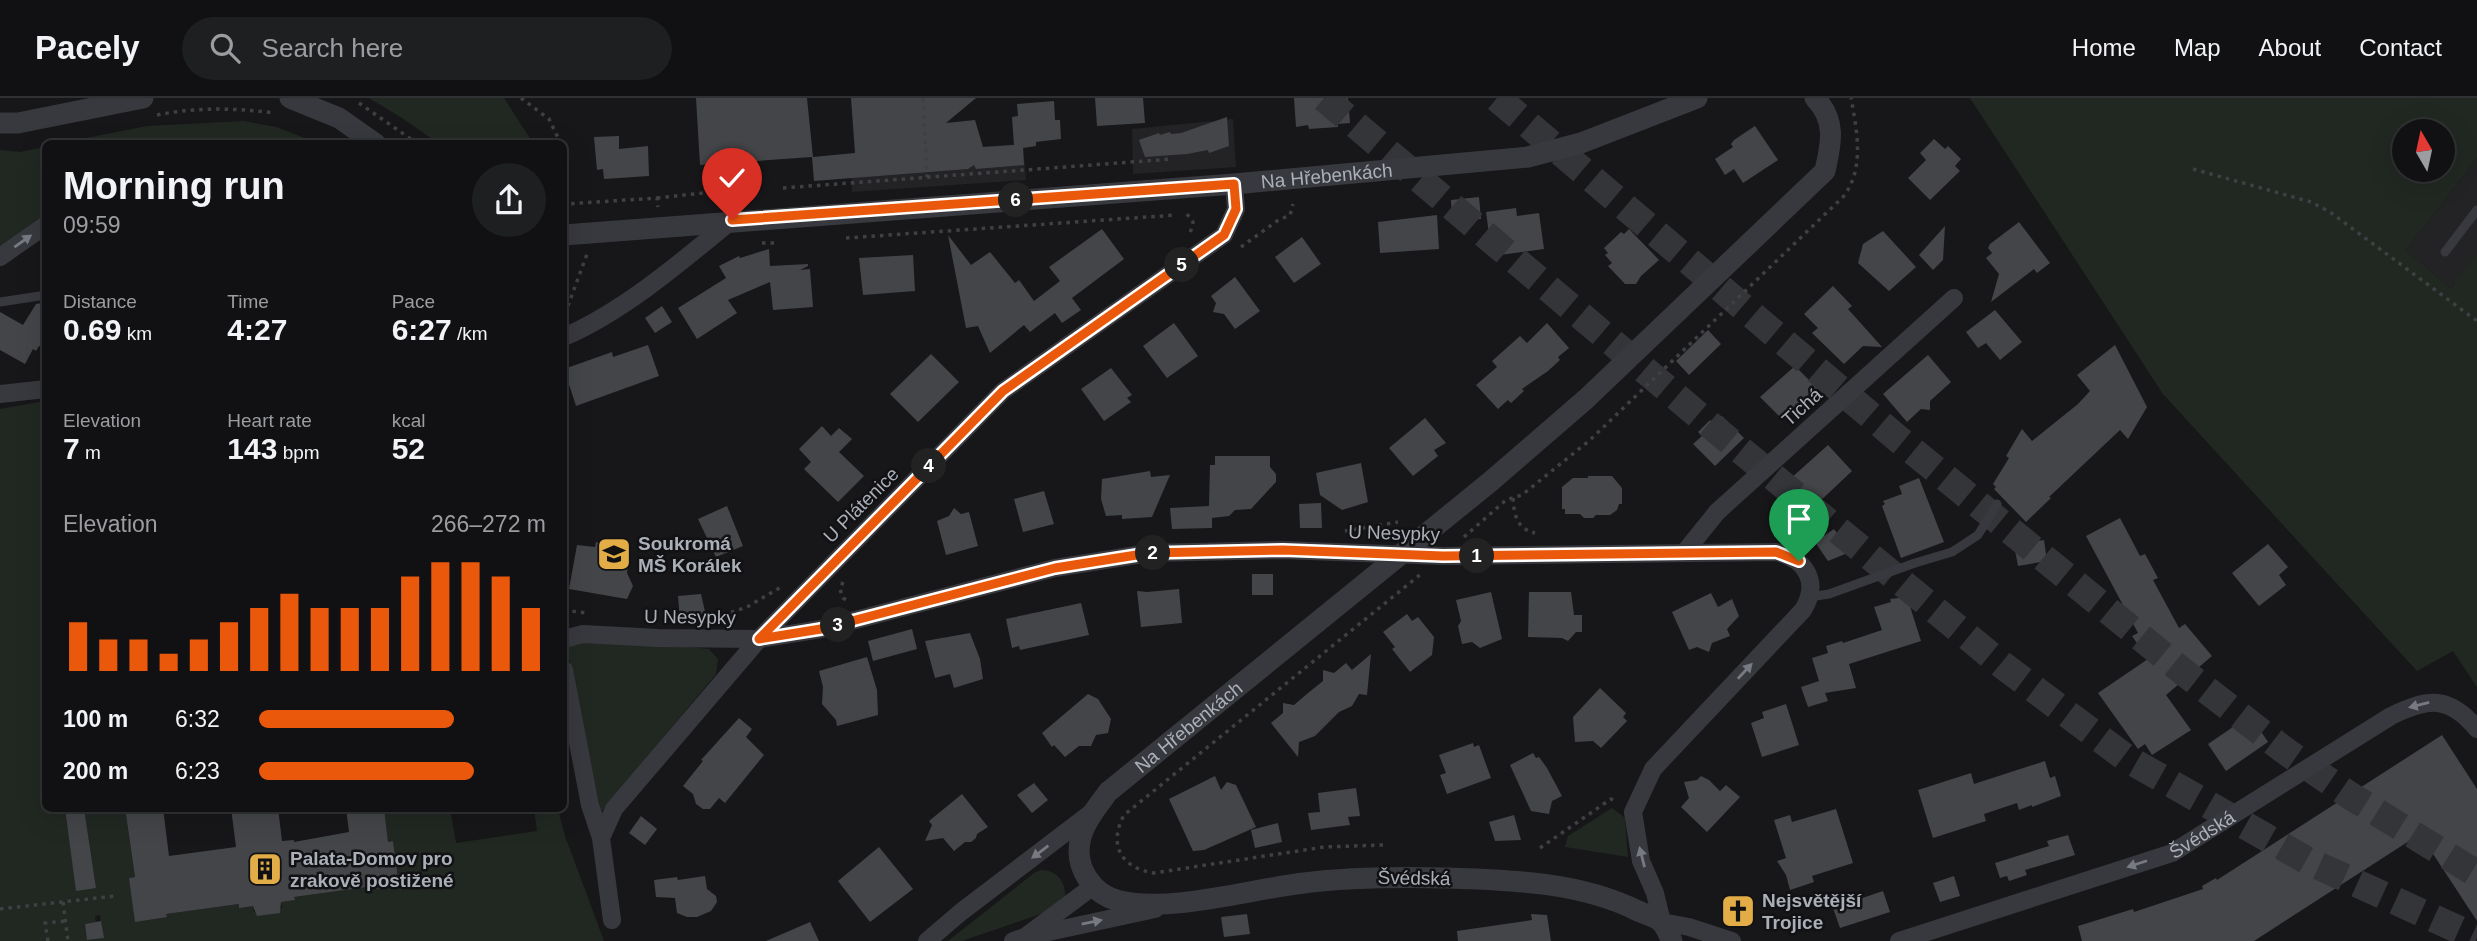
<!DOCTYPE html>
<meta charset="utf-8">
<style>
:root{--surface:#111113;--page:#1e1f21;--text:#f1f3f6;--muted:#9c9da0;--line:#303133;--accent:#ea580c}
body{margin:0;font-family:Helvetica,sans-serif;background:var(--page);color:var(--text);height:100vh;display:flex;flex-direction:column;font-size:26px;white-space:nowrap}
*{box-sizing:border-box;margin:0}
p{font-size:23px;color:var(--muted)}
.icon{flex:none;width:38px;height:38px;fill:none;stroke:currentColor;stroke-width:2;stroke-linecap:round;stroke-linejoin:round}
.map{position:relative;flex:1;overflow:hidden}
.drawer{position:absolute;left:42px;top:42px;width:525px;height:672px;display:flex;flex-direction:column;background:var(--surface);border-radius:10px;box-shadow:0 7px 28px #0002,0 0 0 2px var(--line)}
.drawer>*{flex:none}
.needle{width:46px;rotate:351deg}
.fabs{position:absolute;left:2392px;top:21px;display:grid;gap:14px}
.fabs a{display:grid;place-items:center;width:63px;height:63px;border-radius:50%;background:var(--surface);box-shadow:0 7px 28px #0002,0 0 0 2px var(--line);font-size:35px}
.pin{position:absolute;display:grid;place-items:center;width:60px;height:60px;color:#fff;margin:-72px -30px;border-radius:50% 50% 50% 0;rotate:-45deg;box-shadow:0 0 7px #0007}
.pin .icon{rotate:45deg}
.km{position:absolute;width:35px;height:35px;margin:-18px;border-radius:50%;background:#222;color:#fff;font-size:19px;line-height:35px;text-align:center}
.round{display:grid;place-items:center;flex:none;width:74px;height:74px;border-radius:37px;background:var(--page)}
.overview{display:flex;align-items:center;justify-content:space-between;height:119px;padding:0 21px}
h1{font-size:38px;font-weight:700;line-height:52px}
.stats{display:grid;grid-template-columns:repeat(3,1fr);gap:10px;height:119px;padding:7px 21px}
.stats div{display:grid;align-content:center}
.stats b{font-size:30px;font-weight:700}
.stats small{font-size:19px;font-weight:400}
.stats p{font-size:19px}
.chart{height:196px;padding:14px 21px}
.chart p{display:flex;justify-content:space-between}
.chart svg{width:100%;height:126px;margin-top:7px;stroke:var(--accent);stroke-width:6}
ul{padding:0 21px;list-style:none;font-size:23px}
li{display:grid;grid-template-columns:112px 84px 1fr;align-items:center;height:52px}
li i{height:18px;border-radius:9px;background:var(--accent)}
header{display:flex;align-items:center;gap:42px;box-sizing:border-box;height:98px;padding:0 35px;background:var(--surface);border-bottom:2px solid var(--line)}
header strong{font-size:33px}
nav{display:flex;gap:38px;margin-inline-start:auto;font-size:24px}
.search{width:490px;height:63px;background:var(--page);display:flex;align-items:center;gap:18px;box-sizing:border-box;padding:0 24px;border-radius:38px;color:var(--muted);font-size:26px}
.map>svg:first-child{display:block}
</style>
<header>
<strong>Pacely</strong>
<div class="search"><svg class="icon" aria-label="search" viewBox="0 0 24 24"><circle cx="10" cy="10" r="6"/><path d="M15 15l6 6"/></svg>Search here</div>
<nav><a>Home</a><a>Map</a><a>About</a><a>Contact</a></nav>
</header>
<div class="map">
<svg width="2477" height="843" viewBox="0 0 2477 843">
<rect width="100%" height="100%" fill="#171719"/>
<g fill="#232326">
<path d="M1233,21L1236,69L1133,76L1132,31Z"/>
<path d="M1023,46L1026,82L852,94L850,58Z"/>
<path d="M2477,60V200L2454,186L2451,191L2406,152Z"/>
</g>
<g fill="#212822" fill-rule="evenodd">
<path d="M369,0H504L533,45H438L402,20Z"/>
<path d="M1970,0H2477V60L2406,152L2451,191L2477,155V589L2453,553L2417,573L2163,296ZM2404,33H2443V72H2404Z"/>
<path d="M244,23L276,29L318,45H61L147,28Z"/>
<path d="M45,49V121L0,152V52L20,54Z"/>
<path d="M45,303L46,710L65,711L96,789L84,711H125L135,779L130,780L166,819V816L239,806L253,808L254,814L280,815V811L282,810L281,804L294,802V799L367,789L368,792L399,788L393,743L388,744L384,711H450L456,745L537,733L534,711H558L565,738L604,843H0V311ZM100,817L103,840L87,842L85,826L96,824L95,818Z"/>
<path d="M579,538L709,551L718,561L716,576L601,714L567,551L572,543Z"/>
<path d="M1612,710L1625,720L1628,759L1565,749L1568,738Z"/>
<path d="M1041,772C1060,773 1064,784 1066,800L1058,810L962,843H948L1034,775Z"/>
</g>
<g fill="#444549">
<path d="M696,0H807L813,59L855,55L851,0H976L946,25L975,22L983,49L1014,47L1012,19L1018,18L1017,6L1054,3L1055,22H1060L1061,41L1036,44V48L1023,50L1024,67L976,71L974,67L968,71L814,83L812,59L700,67Z"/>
<path d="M1095,0H1143L1145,25L1097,28Z"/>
<path d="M1294,0H1348L1350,25L1338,26V29L1309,31L1308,27L1296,29Z"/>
<path d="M1227,19L1229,48L1209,55L1208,52L1187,56L1145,59L1139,42L1159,35L1160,37L1170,34L1171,36L1181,35Z"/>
<path d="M1755,28L1778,62L1743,85L1734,71L1725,77L1715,61L1733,49L1731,46L1734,42Z"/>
<path d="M619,38V51L648,48L649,78L604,81L603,71L597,72L594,39Z"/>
<path d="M1934,41L1945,51L1948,48L1961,61L1955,68L1960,73L1930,102L1908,80L1926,62L1920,55Z"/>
<path d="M1479,99L1481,121L1452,123L1451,102Z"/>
<path d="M1516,110L1517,118L1539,115L1544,151L1492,158L1486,114Z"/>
<path d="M1437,117L1439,151L1380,155L1378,124Z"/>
<path d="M2019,124L2050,165L2037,175L2034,171L1991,204L1999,176L1986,160L1992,155L1988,150L1990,146Z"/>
<path d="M1945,128L1943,162L1933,172L1919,157Z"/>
<path d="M1102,131L1124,161L1072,200L1081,212L1062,225L1055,215L1030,234L1024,227L990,255L978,228L966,230L948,137L971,167L990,154L1015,185L1019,182L1034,203L1060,183L1049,169Z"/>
<path d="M1629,131L1659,162L1641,178L1636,186H1625L1608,168L1612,165L1605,157L1608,155L1604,150L1621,134L1624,136Z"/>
<path d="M1883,133L1916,169L1889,193L1858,165L1863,146Z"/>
<path d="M1302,139L1321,166L1294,185L1275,159Z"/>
<path d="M769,151L770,168L808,166V168L800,172L810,171L813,209L773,212L770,184L728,202L737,215L697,241L678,210L726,180L719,168L739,158L740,160Z"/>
<path d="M913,157L915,193L863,197L859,160Z"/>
<path d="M1235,179L1260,213L1235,231L1224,216L1213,214L1216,205L1211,198Z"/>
<path d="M1833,188L1852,208L1848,211L1882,249L1863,248L1844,266L1812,235L1818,230L1804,216Z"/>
<path d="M46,204V251L39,248L36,253L33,251L25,266L0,252V214L23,227L36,206Z"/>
<path d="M662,208L672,224L655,235L645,220Z"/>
<path d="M1995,212L2022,244L2000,262L1986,245L1978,250L1966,234Z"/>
<path d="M1174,225L1198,258L1167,280L1143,248Z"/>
<path d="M1547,225L1569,250L1558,259L1560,262L1548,273L1522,291L1524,293L1511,305L1508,302L1498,311L1476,287L1497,269L1492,263L1520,238L1527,245Z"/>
<path d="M1708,232L1721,246L1689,277L1676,263Z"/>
<path d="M648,247L659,278L576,308L564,271L612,254L613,259Z"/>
<path d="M2115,247L2147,309L2128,341L2120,332L2049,399L2051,400L2026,424L1994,391L1996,389L1993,386L2009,360L2006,358L2022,331L2032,343L2078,306L2090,293L2077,277Z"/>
<path d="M931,256L959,284L918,324L890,296Z"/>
<path d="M1928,257L1951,284L1930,303V312L1921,311L1907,324L1883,296Z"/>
<path d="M1795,268L1818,291L1783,322L1760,299Z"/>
<path d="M1111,270L1132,297L1127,300L1131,304L1104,323L1081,291Z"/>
<path d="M1722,318L1744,340L1715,368L1693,346L1702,338L1698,334L1710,322L1714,326Z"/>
<path d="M1425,320L1446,345L1434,352L1438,358L1413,378L1389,350Z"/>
<path d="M822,328L831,338L839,330L852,341L839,354L864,378L838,404L804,371L811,364L799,351Z"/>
<path d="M1828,347L1852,373L1817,406L1820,412L1809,422L1780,390Z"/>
<path d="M1215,358H1270V369L1276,376V384L1251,411L1235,412L1229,418L1212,420V430L1172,431L1170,410L1209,408L1210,367H1215Z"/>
<path d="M1361,365L1368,404L1342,412L1320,397L1316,375Z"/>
<path d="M1150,373L1151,379L1170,377L1152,419L1122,421V417L1106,418L1101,401L1102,381Z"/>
<path d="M1588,378H1612L1622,390V406H1619L1617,412L1610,417H1596L1593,420H1584L1580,416H1565V411H1562V389L1573,380H1588Z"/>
<path d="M1919,380L1944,444L1901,460L1882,408L1885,406L1883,403L1902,396L1899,388Z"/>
<path d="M1044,393L1054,426L1023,434L1014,401Z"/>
<path d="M1321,405L1322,430H1300L1299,406Z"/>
<path d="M727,408L743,448L716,459L698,421Z"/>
<path d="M954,410L961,416L969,414L978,448L946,457L937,423L949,418Z"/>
<path d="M2120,420L2140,458L2145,456L2158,480L2153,482L2179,530L2185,526L2212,558L2166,597L2191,632L2152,657L2145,646L2138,651L2098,595L2148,561L2132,538L2138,535L2086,438Z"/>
<path d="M1834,431L1850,454L1828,463L1815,444Z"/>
<path d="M2044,442L2047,463L2018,468L2014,447Z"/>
<path d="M596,444L630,451L627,475L633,488L627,501L569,491L577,447L595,449Z"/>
<path d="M2268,446L2288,469L2279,477L2286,487L2259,508L2232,475Z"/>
<rect x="1252" y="476" width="21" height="21"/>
<path d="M1179,491L1182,525L1141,529L1137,493L1147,494Z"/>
<path d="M1491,494L1502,541L1480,550L1472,544L1462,546L1458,528L1461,523L1456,502Z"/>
<path d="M1529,494H1571L1574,517H1582V534H1576L1568,543L1562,540L1528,539Z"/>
<path d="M1711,495L1718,509L1732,501L1739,518L1727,531L1730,538L1712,545L1709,554L1697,549L1689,552L1672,514Z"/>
<path d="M701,496L706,518L680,521L678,498Z"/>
<path d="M1907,499L1921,543L1849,566L1856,590L1825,595L1828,603L1808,609L1801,589L1819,583L1812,560L1828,555L1826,548L1842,543L1843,545L1882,532L1874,509L1891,504L1890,501Z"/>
<path d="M1081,505L1089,537L1020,552L1019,548L1012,550L1006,521Z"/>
<path d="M1407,516L1412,523L1418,519L1434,539L1432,557L1410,574L1392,551L1395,549L1383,534Z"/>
<path d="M912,531L917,551L873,563L868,543Z"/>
<path d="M970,535L980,561L983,581L954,590L950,576L935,580L925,543Z"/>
<path d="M1371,556L1367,597L1359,596L1352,608L1339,614L1315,638L1299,644L1298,659L1271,625L1283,615V605L1294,607L1308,595L1323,583V572L1334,575L1346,565L1352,572Z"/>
<path d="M867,559L877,592L878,617L837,628L836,622L822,606L823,589L819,573Z"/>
<path d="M1600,590L1626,615L1623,619L1627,623L1601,650L1593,643L1575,644L1573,619Z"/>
<path d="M1088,596L1098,601L1111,621L1108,635L1096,637L1091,648H1079L1065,659L1054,647L1052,649L1042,635Z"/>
<path d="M1786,606L1799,647L1762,659L1751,625L1764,620L1762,614Z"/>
<path d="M739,620L752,631L746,639L764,657L725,705L719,700L710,711H703L696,706L693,696L683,688L703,663L701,662Z"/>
<path d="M2252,620L2268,644L2226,673L2208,646L2236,627L2237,629Z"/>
<path d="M2442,637L2477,691V823L2420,736L2254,843H2082L2078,828L2133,811L2134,814L2203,791L2202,788L2216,780L2217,782Z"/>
<path d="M1473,645L1474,649L1479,647L1491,680L1447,696L1440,677L1446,675L1439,657Z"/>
<path d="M1533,655L1536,660L1539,659L1547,670L1562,698L1552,703L1549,716L1531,713L1510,667Z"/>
<path d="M2045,663L2050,680L2055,678L2061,698L2032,709V707L2019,712L2017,705L1984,716L1986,723L1933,740L1918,692L1971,675L1974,686Z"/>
<path d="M1215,678L1221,692L1227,684L1236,687L1256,729L1204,752L1193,753L1169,701Z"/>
<path d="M1701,678L1709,682L1720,693L1726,687L1740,699L1707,734L1681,709L1689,700L1684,684L1697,682Z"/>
<path d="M1034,685L1048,702L1032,715L1017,697Z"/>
<path d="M1356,690L1360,718L1348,719L1350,727L1311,732L1308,715L1320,714L1318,695Z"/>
<path d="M962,696L988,729L977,736L976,740L971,744H965L954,753L943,740L925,743L932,727L929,723Z"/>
<path d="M65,710H84L96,790L76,793Z"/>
<path d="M125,710H163L169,758L236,749L231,710H278L282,743L294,742V744L349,734L346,710H384L388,744L393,743L399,788L367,792V789L294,799L295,802L281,804L280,815L257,818L253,808L239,810V806L166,816L167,819L135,824L129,780L135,779Z"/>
<path d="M1836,711L1853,765L1812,778L1814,784L1790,792L1786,777L1777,763L1786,760L1774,722L1790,717L1792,724Z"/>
<path d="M1514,717L1521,742L1495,743L1489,724Z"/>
<path d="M641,718L657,731L645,747L629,735Z"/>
<path d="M1278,725L1282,744L1255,750L1251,732Z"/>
<path d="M2068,737L2075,757L2025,772L2027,777L2009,783L2007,778L2000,780L1995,765L2049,748L2047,743Z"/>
<path d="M879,749L913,791L870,824L838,783Z"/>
<path d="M705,778L707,791L716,798L717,804L711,813L697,819H687L677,815L675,800L656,799L654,782L677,779L678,782Z"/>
<path d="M1954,778L1960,798L1940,804L1933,785Z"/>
<path d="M1883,793L1890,814L1840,830L1833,810Z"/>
<path d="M1740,804L1747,807L1748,815L1744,824L1730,820L1729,810L1732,805Z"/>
<path d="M1247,816L1250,836L1224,839L1221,819Z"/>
<path d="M1531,816L1547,817L1551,843H1458L1457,833L1532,822Z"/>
<path d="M101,823L104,840L87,842L85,826Z"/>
<path d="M810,824L819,843H766Z"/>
</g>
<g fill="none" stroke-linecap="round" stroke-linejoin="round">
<g stroke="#343539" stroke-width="28" stroke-dasharray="28 14" stroke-linecap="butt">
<path d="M1324,0L1698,317L2001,566L2126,660L2308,763L2477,840"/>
<path d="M1497,0L1897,340L2181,572L2284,652L2349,697L2477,776"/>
</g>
<g stroke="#3f4044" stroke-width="3.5" stroke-dasharray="3.5 5" stroke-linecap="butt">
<path d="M521,0L549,21L561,46"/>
<path d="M923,0L927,79"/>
<path d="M359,5L418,46"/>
<path d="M157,17C197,9 234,10 275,15"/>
<path d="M564,52L567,63L566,106L657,100L658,109"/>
<path d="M2193,71L2311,104L2330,114L2477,223"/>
<path d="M783,90L1172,61"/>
<path d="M657,100L703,95"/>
<path d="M1187,116L1193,124L1190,136"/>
<path d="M846,140L1176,117"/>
<path d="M762,145H776"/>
<path d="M1241,149L1277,123L1290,117L1293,106"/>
<path d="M565,216L587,156"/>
<path d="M1513,400C1514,417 1517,431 1535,435"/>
<path d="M1345,433L1398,424"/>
<path d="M1464,439L1506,402L1522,397L1590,342L1843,99C1865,71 1857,33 1851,0"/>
<path d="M843,484L840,491L843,500L848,503"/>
<path d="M564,512L586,515"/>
<path d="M715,520L747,509L781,489"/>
<path d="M1383,747L1324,749L1154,775C1121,770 1108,747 1124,717L1421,476"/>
<path d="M1540,750L1611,701L1616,704"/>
<path d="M63,804L68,843"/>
<path d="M0,811L115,798"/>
<path d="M48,843L45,825L66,823"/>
</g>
<g stroke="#38393e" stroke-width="9">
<path d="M2445,154L2477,112"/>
<path d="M0,204L46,197"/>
<path d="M1809,499L1829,496L1915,465L1952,454L1978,437L1997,406"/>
</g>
<g stroke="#38393e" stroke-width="18">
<path d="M0,159L46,127"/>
<path d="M564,239C624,213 681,164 732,122"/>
<path d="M0,296L46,291"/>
<path d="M1684,455L1717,414L1954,200"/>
<path d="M564,541L583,536L658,540L759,541L821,531L1055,470L1149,455L1283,452L1443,458L1776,454C1806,461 1820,484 1803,512L1653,671L1633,714L1641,763L1655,795L1662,824L1689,829L1732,843"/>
<path d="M564,572L590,707L601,740"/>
<path d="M612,822L601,740L614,711L759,541L1003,293L1224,137L1236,111L1234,86"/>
<path d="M1025,839L1155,811"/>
<path d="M927,843L961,814L1091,715"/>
<path d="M1013,843L1025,839L1092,789"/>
<path id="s1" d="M1899,843L2172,755L2391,618C2428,600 2449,597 2477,631"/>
</g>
<g stroke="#38393e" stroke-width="21">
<path d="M290,0L339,20L376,46"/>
<path d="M0,25H18L143,0"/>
<path id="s2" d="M564,137L1234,86L1528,59L1581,45L1697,0"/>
<path id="s3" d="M1672,843C1669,838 1666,829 1662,825C1657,819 1645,816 1638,813C1580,784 1511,782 1447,780C1399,779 1352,779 1304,785C1252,791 1170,815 1120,803C1092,797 1073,768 1081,739C1086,722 1098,708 1108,694L1490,384L1586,301L1825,73C1831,46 1837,23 1815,0"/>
</g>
</g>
<defs><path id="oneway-solid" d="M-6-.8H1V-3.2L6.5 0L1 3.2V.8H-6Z" transform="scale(1.75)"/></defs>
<g fill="#777a81">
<use href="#oneway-solid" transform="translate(23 143) rotate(-35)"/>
<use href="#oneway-solid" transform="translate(1745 573) rotate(-47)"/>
<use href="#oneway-solid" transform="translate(2419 607) rotate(166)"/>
<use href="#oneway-solid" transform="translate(1040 754) rotate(143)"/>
<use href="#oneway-solid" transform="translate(1642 759) rotate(-104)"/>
<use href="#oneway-solid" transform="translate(2137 766) rotate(162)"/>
<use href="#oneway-solid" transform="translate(1092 824) rotate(-12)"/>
</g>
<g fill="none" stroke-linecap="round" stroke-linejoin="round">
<g stroke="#fff" stroke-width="14">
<path id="route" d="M732,122L1234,86L1236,111L1224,137L1003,293L759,541L821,531L1055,470L1149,455L1283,452L1443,458L1776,454L1799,463"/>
</g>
<use href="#route" stroke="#ea580c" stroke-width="9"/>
</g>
<defs>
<g id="school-square" transform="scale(1.75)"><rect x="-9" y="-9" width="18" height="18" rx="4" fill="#e2ac46" stroke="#121214"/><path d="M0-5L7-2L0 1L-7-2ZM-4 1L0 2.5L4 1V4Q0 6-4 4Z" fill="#111"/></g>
<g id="building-square" transform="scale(1.75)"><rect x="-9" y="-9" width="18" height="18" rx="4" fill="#e2ac46" stroke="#121214"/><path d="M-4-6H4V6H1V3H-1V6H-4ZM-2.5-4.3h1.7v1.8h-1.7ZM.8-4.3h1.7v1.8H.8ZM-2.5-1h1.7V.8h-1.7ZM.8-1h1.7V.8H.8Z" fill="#111"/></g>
<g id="church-square" transform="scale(1.75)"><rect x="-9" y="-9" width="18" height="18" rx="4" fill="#e2ac46" stroke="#121214"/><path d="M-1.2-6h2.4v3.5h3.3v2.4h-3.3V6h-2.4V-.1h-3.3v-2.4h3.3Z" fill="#111"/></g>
</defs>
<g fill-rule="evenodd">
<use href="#school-square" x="614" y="456"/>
<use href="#building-square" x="265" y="771"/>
<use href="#church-square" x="1738" y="813"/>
</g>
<g text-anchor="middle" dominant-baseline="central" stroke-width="5" stroke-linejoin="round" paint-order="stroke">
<g font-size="19" fill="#aaafb8" stroke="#121214">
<text stroke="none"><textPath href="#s2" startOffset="765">Na Hřebenkách</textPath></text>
<text transform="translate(1802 309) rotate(-42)">Tichá</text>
<text transform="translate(861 407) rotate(-45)">U Plátenice</text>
<text transform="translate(1394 435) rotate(2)">U Nesypky</text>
<text transform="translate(690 519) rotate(1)">U Nesypky</text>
<text stroke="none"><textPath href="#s3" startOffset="812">Na Hřebenkách</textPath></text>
<text stroke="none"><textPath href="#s1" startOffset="322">Švédská</textPath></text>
<text transform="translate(1414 780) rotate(1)">Švédská</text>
</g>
<g font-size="19" font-weight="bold" fill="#aaafb8" stroke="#121214" text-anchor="start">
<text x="638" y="445">Soukromá<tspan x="638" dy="22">MŠ Korálek</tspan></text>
<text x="290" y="760">Palata-Domov pro<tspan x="290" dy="22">zrakově postižené</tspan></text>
<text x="1762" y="802">Nejsvětější<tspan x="1762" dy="22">Trojice</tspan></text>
</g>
</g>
</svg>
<div class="fabs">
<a><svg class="needle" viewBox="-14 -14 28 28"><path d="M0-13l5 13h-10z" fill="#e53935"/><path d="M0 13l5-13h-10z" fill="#9c9da0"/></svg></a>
</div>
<div class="pin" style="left:1799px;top:463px;background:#1e9e55"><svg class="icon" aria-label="arrive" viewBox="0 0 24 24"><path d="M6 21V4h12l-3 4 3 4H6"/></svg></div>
<div class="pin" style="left:732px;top:122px;background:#d93025"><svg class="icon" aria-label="check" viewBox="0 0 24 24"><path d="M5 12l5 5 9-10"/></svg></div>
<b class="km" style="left:1477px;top:458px">1</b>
<b class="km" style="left:1153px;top:455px">2</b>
<b class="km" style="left:838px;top:527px">3</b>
<b class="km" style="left:929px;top:368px">4</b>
<b class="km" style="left:1182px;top:167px">5</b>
<b class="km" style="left:1016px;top:102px">6</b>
<section class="drawer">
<div class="overview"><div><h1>Morning run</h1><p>09:59</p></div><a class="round"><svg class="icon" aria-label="share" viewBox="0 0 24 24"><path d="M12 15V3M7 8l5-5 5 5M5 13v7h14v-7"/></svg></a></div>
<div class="stats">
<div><p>Distance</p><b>0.69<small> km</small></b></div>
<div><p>Time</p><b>4:27</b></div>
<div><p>Pace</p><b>6:27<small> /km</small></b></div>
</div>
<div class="stats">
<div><p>Elevation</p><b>7<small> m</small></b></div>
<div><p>Heart rate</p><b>143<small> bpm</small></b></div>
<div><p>kcal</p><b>52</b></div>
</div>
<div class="chart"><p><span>Elevation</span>266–272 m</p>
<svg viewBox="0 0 160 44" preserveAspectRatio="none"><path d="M5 44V27M15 44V33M25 44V33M35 44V38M45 44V33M55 44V27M65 44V22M75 44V17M85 44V22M95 44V22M105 44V22M115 44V11M125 44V6M135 44V6M145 44V11M155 44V22"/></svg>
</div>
<ul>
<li><b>100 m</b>6:32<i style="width:68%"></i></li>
<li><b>200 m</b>6:23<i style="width:75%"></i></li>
</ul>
</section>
</div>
